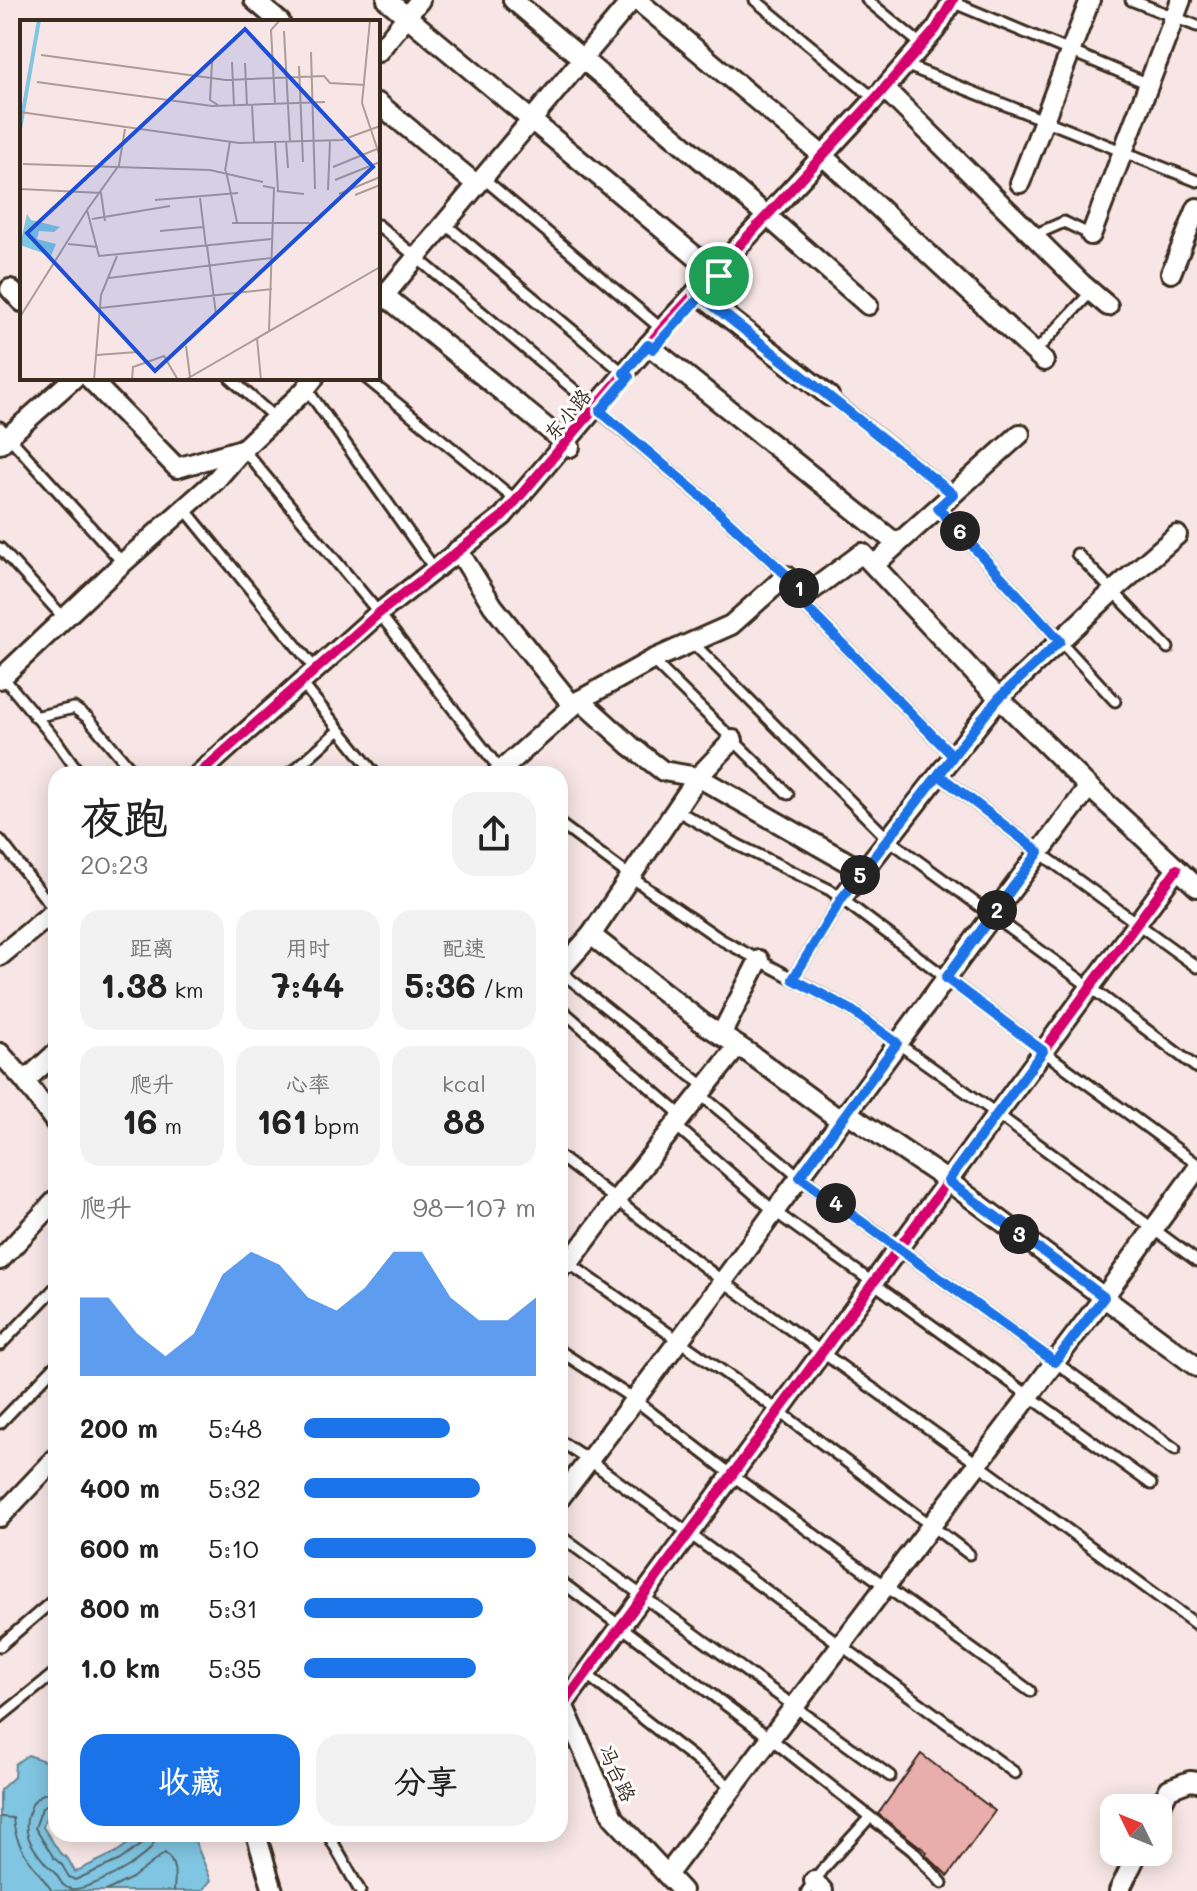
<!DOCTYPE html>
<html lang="zh">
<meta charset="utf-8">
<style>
:root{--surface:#fff;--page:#f2f2f2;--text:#222;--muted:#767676;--accent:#1a73e8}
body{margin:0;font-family:Mali,"LXGW WenKai TC",sans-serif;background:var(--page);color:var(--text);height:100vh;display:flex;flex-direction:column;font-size:30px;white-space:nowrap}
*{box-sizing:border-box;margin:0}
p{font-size:26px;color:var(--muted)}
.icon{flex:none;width:44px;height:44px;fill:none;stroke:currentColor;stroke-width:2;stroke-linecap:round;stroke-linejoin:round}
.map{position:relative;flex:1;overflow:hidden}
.drawer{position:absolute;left:48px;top:766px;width:520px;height:1076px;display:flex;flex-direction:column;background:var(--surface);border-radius:24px;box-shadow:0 4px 20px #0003}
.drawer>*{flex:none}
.needle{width:52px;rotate:313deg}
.tools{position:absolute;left:1100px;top:1794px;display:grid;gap:16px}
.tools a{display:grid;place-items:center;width:72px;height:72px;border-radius:16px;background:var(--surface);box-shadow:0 4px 20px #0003;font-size:40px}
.pin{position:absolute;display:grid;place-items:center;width:68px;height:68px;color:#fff;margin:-34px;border:4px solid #fff;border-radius:50%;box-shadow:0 2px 8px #0007}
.km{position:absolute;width:40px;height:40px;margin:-20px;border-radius:50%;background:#222;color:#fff;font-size:22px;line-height:40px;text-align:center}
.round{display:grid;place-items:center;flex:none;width:84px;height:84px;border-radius:24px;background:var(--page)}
.summary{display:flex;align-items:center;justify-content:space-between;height:136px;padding:0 32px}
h1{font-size:44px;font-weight:700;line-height:60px}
.metrics{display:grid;grid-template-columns:repeat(3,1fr);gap:12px;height:136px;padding:8px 32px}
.metrics div{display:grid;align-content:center;border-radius:20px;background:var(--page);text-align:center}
.metrics b{font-size:34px;font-weight:700}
.metrics small{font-size:22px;font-weight:400}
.metrics p{font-size:22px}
.chart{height:224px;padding:16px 32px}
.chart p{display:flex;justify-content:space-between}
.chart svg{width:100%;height:144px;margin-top:8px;fill:var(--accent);opacity:.7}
.cta{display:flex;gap:16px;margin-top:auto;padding:16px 32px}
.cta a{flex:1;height:92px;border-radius:24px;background:var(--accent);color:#fff;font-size:32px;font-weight:700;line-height:92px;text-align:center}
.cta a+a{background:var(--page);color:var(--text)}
ul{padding:0 32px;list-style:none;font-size:26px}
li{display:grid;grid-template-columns:128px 96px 1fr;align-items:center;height:60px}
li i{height:20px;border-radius:10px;background:var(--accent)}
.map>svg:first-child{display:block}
</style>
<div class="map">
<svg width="1197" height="1891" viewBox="0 0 1197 1891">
<rect width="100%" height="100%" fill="#f8e6e6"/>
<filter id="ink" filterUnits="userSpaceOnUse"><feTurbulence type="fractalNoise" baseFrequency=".0125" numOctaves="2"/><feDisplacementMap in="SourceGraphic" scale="16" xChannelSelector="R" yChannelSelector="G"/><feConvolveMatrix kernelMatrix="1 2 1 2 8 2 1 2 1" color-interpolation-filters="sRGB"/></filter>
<g filter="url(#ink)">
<path fill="#80c5e1" stroke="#648793" stroke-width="2" d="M28,1755L44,1761L56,1756V1808L48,1812L43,1827L60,1853L68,1859L75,1872L115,1853L142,1834H192L211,1880L202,1891H0V1790L14,1777L15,1764Z"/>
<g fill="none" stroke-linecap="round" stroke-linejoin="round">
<g stroke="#57686c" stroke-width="2">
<path d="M56,1791C45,1792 35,1796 31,1807C20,1830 30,1845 45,1863C48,1867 52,1869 55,1872C60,1879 61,1887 71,1889C84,1891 118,1873 129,1866C141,1857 155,1850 156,1834"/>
<path d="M56,1802H50L42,1808L35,1828L54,1858L62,1865L69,1877L75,1880L120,1860L143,1843L146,1834"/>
<path d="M0,1817L13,1818C15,1850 35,1866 52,1891"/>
<path d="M106,1891L132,1878L165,1853C177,1864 175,1876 174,1891"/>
</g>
</g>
<path fill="#e9adab" stroke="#3b2a1e" stroke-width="2" d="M921,1754L995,1811L948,1876L925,1854L927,1852L878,1814Z"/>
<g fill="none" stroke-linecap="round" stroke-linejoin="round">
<g stroke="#3b2a1e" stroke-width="15">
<g id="lane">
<path d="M755,0L876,100"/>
<path d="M867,0L923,46"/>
<path d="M1131,0L1197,26"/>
<path d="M952,2L1149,84"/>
<path d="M905,65L1197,181"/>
<path d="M483,178L664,331"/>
<path d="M445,224L626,375"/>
<path d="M378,225L704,499L807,594L803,604L953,756"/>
<path d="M1034,235L1064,222L1091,235"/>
<path d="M1035,352L1091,292"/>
<path d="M230,378L275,418"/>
<path d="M366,378L518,502"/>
<path d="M306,388L436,571"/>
<path d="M829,396L953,494"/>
<path d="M0,427L123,563"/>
<path d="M243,449L379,613L501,771"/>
<path d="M184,508L316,670"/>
<path d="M938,508L1115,701"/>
<path d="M0,548L64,618"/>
<path d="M1077,554L1168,648"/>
<path d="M692,642L888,839L1090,987L1197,1068"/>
<path d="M652,660L788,794"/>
<path d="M2,676L58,743L80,774"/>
<path d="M301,682L375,774"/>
<path d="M35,717L74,708L88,718L135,774"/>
<path d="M290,774L339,730"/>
<path d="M939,775L1039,852L1197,967"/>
<path d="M676,810L738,845L830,890L1043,1051L1197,1164"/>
<path d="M560,824L645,887L720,939L851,1010L997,1114L1197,1261"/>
<path d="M0,840L55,911"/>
<path d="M560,971L705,1087"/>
<path d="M793,979L842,898"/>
<path d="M560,1008L682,1116"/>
<path d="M700,1094L800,1177L1175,1449"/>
<path d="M675,1125L774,1211L1151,1484"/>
<path d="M560,1157L724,1282L978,1464L1197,1625"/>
<path d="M560,1257L779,1411L969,1554"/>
<path d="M560,1278L569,1263"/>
<path d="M0,1345L56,1287"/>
<path d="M560,1351L635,1400L732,1475L1030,1691"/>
<path d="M0,1423L56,1365"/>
<path d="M560,1441L589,1460L1015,1773"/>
<path d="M560,1536L890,1776"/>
<path d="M560,1581L770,1738L912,1850L942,1883"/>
<path d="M0,1646L56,1598"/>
<path d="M586,1674L732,1788"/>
<path d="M0,1717L56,1672"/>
<path d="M328,1834L360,1891"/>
<path d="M807,1891L825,1867L870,1817"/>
</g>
</g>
<g stroke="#3b2a1e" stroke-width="24">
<g id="street">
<path d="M254,0L280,22"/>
<path d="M387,0L719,276"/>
<path d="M513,0L766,215L868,305"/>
<path d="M637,0L822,155L1044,361"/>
<path d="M378,52L420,0"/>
<path d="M884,88L1081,283L1108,306"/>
<path d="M378,103L477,185"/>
<path d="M1020,183L1090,0"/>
<path d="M1091,235L1181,0"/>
<path d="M1171,273L1197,208"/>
<path d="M10,289L22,302"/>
<path d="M696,292L829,396"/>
<path d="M384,295L570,447"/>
<path d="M378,303L632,0"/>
<path d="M648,345L897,544"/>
<path d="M89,378L177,468L242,449"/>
<path d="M0,444L74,378"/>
<path d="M458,550L493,606L573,706"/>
<path d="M874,565L1020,434"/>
<path d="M807,594L862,553L980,679L1089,787L1197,887"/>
<path d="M0,679L123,563L215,481L243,449L303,392L314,378"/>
<path d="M580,700L631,746L663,771L698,777L863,871"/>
<path d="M199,774L379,613L503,516L662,329L875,99L936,29L953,0"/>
<path d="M497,774L580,700L652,660L731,625L786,576"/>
<path d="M842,898L999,698L1113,591L1177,535"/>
<path d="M591,935L704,1024L749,1053L840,1120"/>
<path d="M0,956L56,910"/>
<path d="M560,970L591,935L698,777L733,740"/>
<path d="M721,1035L759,960"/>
<path d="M0,1053L25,1081L56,1123"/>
<path d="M25,1081L56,1053"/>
<path d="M846,1112L948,1181L1197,1367"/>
<path d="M0,1260L56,1200"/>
<path d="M569,1263L616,1200L738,1046"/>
<path d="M560,1498C740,1264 910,1022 1089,787"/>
<path d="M0,1517L56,1458"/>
<path d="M560,1698L613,1817L682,1891"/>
<path d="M563,1705L1177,869"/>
<path d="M1158,1811L1169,1789L1190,1781L1197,1782"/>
<path d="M256,1834L273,1891"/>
<path d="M667,1875L1104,1297L1197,1169"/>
<path d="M814,1881L823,1891"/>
<path d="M1119,1891L1138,1852"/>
</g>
</g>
<use href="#lane" stroke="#fff" stroke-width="9"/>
<use href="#street" stroke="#fff" stroke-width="18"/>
<g stroke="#fff" stroke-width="15">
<g id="cycleway">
<path d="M199,774L379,613L503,516L662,329L875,99L936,29L953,0"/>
<path d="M563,1705L1177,869"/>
</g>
</g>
<use href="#cycleway" stroke="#d6006c" stroke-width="10"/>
</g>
</g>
<g fill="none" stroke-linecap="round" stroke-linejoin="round" filter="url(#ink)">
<g stroke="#fff" stroke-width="16">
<path id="route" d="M719,276L653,349L648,345L624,373L629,377L600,411L704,499L807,594L803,604L953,756L939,775L1039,852L946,978L1043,1051L948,1181L1104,1297L1055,1362L800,1177L897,1043L851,1010L793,979L842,898L988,711L999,698L1060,641L938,508L953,494C869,428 785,362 701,296L696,292L714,272L719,276"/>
</g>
<use href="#route" stroke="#1a73e8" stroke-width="10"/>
</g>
<g text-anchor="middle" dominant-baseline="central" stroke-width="6" stroke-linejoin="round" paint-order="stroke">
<g font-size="20" fill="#3b2a1e" stroke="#fff">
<text transform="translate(567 414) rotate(-50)">东小路</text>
<text transform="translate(618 1773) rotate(65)">冯台路</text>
</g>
</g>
<g transform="translate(20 20)">
<rect width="360" height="360" fill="#f8e6e6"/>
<path d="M7,194L11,200L40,207L34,212L19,211L17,219L36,224L31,236L0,225Z" fill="#80c5e1"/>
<path fill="none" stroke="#80c5e1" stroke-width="4" d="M0,109L19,0"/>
<path fill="none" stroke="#ac9b96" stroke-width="2" d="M350,0L342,83L360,137M264,11L270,122M291,32L295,169M21,35L206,60L304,56L310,63L345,65M192,42L190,80L198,85M212,42L214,86M225,43L227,86M279,46L283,142M17,62L192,86L305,82M255,84L251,10L260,0M232,85L234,123M0,92L219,123L322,120L360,106M105,109L99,145L67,190L79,236L251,219M255,121L258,171M266,121L268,148M3,144L190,150L243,162M313,147L357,129M205,151L210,121M206,151L217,202M315,160L360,142M243,166L254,168L249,311M0,169L81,173L85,201M308,170L310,121M257,171L284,174M319,174L360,157M335,175L360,165M180,178L186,227M135,180L218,173M72,199L150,186M212,203H290M140,211L183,207M48,224L78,227M187,226L196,294M89,258L251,238M80,288L252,269M0,297L67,190M237,318L241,360M166,326L170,357M77,335L117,332M74,360L81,275L97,236M112,360L113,347L144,336L158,360M165,360L360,247"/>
<path fill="#1d4ed8" fill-opacity="0.15" stroke="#1d4ed8" stroke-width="4" d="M225,9L353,147L135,351L7,213Z"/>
<rect width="360" height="360" fill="none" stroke="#3b2a1e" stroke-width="4"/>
</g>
</svg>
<div class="tools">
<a><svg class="needle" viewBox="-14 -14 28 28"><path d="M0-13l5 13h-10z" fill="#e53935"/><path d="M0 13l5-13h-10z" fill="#767676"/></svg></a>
</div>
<div class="pin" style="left:719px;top:276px;background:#1e9e55"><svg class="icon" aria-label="arrive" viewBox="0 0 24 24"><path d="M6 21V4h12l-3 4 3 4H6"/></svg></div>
<b class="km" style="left:799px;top:588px">1</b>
<b class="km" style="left:997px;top:910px">2</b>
<b class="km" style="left:1019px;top:1234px">3</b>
<b class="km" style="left:836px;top:1203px">4</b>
<b class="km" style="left:860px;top:875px">5</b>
<b class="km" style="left:960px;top:531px">6</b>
<section class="drawer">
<div class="summary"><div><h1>夜跑</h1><p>20:23</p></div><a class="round"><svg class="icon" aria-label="share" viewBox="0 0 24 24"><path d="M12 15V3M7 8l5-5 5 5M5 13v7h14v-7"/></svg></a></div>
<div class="metrics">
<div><p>距离</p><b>1.38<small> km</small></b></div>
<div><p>用时</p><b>7:44</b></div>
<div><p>配速</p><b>5:36<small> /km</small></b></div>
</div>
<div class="metrics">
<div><p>爬升</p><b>16<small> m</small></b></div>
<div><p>心率</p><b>161<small> bpm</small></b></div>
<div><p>kcal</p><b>88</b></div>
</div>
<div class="chart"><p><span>爬升</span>98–107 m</p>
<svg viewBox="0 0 160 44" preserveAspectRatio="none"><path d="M0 44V20L10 20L20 31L30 38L40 31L50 13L60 6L70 10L80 20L90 24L100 17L110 6L120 6L130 20L140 27L150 27L160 20V44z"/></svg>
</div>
<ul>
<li><b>200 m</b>5:48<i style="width:63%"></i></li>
<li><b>400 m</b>5:32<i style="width:76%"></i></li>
<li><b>600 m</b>5:10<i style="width:100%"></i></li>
<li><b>800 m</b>5:31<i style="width:77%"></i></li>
<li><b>1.0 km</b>5:35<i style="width:74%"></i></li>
</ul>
<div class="cta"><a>收藏</a><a>分享</a></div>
</section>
</div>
